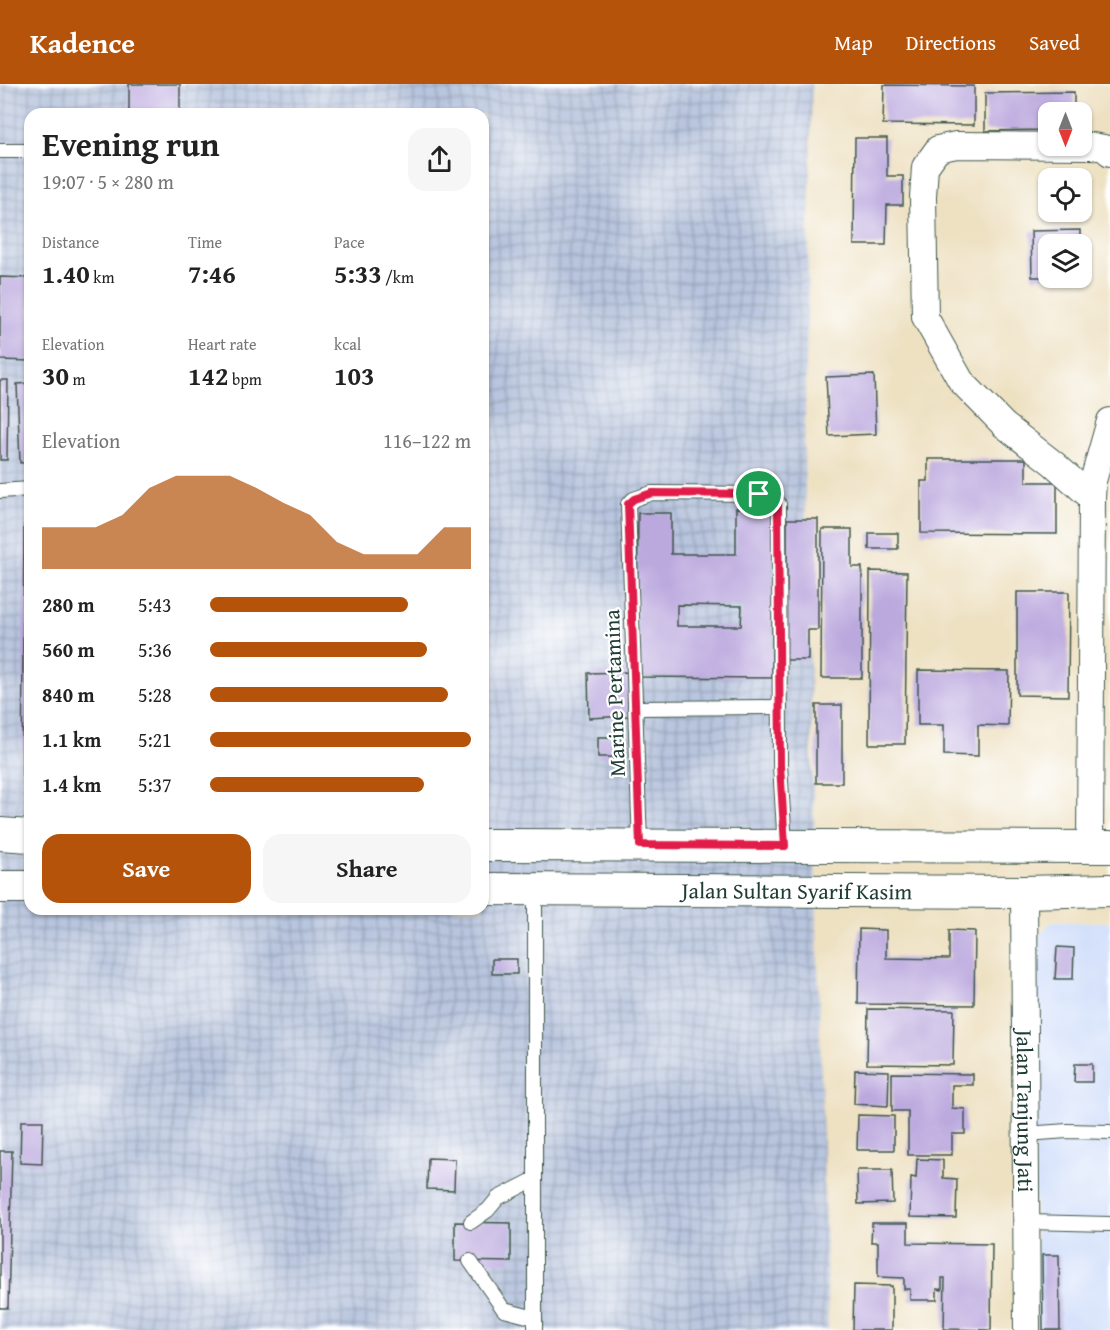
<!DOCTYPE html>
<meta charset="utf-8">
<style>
:root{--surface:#fff;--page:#f6f6f6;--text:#222;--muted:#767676;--accent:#b45309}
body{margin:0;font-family:"Gentium Book Plus",serif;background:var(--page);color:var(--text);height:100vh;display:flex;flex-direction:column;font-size:22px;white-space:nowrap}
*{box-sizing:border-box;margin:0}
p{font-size:20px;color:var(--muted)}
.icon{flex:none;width:33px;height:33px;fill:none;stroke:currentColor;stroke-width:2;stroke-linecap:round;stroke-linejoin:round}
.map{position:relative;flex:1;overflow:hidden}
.details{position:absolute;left:24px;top:24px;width:465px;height:807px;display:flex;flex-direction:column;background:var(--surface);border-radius:18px;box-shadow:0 2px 4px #0004}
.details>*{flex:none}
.needle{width:39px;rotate:180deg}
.fabs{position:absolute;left:1038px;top:18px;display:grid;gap:12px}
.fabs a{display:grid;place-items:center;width:54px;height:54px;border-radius:12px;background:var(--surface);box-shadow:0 2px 4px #0004;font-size:30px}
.pin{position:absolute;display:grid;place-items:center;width:51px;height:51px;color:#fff;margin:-26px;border:3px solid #fff;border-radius:50%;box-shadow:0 2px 6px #0007}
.round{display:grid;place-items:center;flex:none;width:63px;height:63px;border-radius:18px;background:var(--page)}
.head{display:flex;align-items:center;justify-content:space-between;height:102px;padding:0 18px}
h1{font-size:33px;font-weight:700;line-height:45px}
.figures{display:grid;grid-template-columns:repeat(3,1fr);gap:9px;height:102px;padding:6px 18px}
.figures div{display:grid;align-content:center}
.figures b{font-size:26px;font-weight:700}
.figures small{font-size:16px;font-weight:400}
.figures p{font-size:16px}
.chart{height:168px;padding:12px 18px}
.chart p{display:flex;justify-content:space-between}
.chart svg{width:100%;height:108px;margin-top:6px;fill:var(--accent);opacity:.7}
.primary-button{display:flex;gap:12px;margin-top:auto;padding:12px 18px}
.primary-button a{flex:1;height:69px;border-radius:18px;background:var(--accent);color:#fff;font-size:24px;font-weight:700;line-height:69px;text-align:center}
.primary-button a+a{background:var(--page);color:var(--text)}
ul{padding:0 18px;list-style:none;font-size:20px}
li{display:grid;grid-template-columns:96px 72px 1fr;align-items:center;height:45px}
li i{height:15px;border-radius:8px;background:var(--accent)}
header{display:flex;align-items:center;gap:36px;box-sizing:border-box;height:84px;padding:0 30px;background:var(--accent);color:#fff}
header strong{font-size:28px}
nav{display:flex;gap:33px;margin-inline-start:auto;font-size:21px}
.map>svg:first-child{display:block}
</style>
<header>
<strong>Kadence</strong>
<nav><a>Map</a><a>Directions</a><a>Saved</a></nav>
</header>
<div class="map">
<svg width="1110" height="1246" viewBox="0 0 1110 1246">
<defs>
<pattern id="industrial-grid" width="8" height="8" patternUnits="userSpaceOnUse" patternTransform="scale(1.5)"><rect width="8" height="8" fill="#b8c5de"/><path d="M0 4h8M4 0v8" fill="none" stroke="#95a1b5"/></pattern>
</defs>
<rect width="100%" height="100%" fill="#fff"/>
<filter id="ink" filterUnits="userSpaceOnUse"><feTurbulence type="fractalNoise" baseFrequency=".0167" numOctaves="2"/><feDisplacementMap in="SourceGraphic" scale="12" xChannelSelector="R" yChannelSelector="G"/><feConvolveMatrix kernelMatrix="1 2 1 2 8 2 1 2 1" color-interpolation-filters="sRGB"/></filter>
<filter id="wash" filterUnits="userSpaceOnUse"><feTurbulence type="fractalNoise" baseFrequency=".008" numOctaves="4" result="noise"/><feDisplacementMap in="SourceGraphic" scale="24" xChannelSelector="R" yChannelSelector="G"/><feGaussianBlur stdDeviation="1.35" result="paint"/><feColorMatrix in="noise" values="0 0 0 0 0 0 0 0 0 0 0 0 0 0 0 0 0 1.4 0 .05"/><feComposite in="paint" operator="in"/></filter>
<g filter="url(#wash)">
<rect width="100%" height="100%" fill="#eee1c2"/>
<path fill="#ccdbfa" d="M1052,838H1110V1246H1038L1030,860Z"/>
<path fill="url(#industrial-grid)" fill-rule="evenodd" d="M0,0H812L804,371L828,1246H0ZM30,30H483V825H30Z"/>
<g id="blocks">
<g fill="#bba9de" fill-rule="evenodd">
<rect x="129" y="0" width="51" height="30"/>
<path d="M884,1L974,2V41L883,40Z"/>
<path d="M1074,8V28H1048V46L985,47V9Z"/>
<path d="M855,54H887V92H903V121H887L886,161H854Z"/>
<path d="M1080,146V160H1048V193H1032L1031,147Z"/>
<path d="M0,193L30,194V277L0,276Z"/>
<path d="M874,291L876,350L829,352L826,293Z"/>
<path d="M0,296H8L7,376H0Z"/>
<path d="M30,299V378L20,379L17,300Z"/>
<path d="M928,375H1026V398H1057V450L921,449V397H928Z"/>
<path d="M736,424H773L772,594L637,593L638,429H671V470H736ZM677,521L742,522L741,542H677Z"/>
<path d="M787,435H818V546H808V576H783V508H787Z"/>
<path d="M24,441H30V693L22,692Z"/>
<path d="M822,445H852V483H862V594H821Z"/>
<rect x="869" y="449" width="29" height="16"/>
<path d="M870,487L907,488L905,660H869Z"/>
<path d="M1017,508H1069L1068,612L1017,611Z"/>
<path d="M918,586L1009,587L1008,642L978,641V672L944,671V641H918Z"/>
<path d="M627,588L629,632L589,634L588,589Z"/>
<rect x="816" y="621" width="26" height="78"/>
<rect x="598" y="653" width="23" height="20"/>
<path d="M859,845L886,846V874L949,875V846L975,847L974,921L858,920Z"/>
<path d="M1057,863L1074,864L1073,895H1055Z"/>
<rect x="492" y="875" width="25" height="15"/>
<path d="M868,925L954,926L953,981L867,980Z"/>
<path d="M1075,980H1092V998H1074Z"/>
<path d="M855,986L889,987L888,1022L854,1020Z"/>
<path d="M892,989L973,990V1001H952V1024L965,1025V1050H952V1071H908V1027H892Z"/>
<path d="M858,1031L894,1032V1066H857Z"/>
<path d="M21,1037H43L42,1080L20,1079Z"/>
<path d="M0,1067H12L8,1224H0Z"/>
<path d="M428,1074L455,1075L454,1106L427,1105Z"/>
<path d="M917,1075L943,1076V1094L957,1095L956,1134L910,1133L911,1093L916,1094Z"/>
<path d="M857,1086H892L893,1119L858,1120Z"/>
<path d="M455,1138L511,1139V1178L455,1177Z"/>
<path d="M872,1139H908V1159L992,1160L991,1246L944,1245L945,1194H942V1206L937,1205V1216H910V1205H904V1194L878,1193V1158H871Z"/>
<path d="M1042,1171H1059L1060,1246H1043Z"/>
<path d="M854,1201L892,1202V1246H853Z"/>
</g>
</g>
</g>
<g filter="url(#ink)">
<use href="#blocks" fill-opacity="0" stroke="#3e5649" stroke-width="1.5"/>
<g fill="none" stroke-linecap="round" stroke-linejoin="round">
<g stroke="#3e5649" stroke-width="16">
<g id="service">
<path d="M0,67H30"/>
<path d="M0,407L30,405"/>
<path d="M635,624L780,623"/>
<path d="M640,761L628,420L634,415L652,409L759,410L774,414L779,420L780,681L785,762"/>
<path d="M535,805V1246"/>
<path d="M1026,1050L1067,1047L1110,1048"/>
<path d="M471,1138L488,1126L498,1114L535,1095"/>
<path d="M1027,1138L1110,1140"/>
<path d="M470,1177L504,1226L535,1234"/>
</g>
</g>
<g stroke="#3e5649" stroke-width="28">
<g id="minor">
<path d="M1092,414L1054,380L1004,341L961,297L925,233L923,113L925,83L938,65L956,61L1093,62L1104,64L1110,69"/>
<path d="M1090,763L1092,414L1093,397L1110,337"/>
<path id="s1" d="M1024,808L1027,1246"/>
</g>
</g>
<g stroke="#3e5649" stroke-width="34">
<g id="tertiary">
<path d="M0,750L30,752"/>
<path d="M483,761L1110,763"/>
<path d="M0,803H30"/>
<path id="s2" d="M483,805L1024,808L1110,806"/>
</g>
</g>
<use href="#service" stroke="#fff" stroke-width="14"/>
<use href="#minor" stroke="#fff" stroke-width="26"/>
<use href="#tertiary" stroke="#fff" stroke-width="32"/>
</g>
</g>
<g fill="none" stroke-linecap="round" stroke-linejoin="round" filter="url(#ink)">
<g stroke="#fff" stroke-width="12">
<path id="route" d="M652,409L759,410L774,414L778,420L780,681L785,762L640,761L628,420L634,415Z"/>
</g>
<use href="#route" stroke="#e11d48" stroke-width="8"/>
</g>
<g text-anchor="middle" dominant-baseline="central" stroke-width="4.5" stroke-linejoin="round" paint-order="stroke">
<g font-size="22" fill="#1f3d34" stroke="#fff">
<text transform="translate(614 609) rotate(-92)">Marine Pertamina</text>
<text stroke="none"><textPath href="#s2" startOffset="314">Jalan Sultan Syarif Kasim</textPath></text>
<text stroke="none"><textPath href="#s1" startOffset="219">Jalan Tanjung Jati</textPath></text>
</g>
</g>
</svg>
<div class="fabs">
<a><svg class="needle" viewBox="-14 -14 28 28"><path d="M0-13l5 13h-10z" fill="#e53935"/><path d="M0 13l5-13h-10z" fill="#767676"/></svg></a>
<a><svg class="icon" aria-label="locate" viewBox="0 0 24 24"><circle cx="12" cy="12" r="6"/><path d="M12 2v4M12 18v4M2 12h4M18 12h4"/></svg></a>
<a><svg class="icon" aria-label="layers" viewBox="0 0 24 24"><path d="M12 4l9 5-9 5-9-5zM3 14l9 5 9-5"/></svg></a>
</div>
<div class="pin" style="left:759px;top:410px;background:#1e9e55"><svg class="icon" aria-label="arrive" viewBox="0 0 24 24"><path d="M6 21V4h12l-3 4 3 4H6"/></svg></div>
<section class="details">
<div class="head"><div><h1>Evening run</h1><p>19:07 · 5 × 280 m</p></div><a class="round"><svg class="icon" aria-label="share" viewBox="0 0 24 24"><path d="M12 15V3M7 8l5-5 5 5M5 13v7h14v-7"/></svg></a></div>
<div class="figures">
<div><p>Distance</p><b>1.40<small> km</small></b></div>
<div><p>Time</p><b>7:46</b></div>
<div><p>Pace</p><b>5:33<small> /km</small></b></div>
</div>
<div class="figures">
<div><p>Elevation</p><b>30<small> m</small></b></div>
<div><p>Heart rate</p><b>142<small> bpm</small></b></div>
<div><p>kcal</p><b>103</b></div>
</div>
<div class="chart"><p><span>Elevation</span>116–122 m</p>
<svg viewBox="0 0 160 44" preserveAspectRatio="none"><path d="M0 44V27L10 27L20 27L30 22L40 11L50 6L60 6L70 6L80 11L90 17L100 22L110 33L120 38L130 38L140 38L150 27L160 27V44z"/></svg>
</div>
<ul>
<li><b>280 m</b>5:43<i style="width:76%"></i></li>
<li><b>560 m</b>5:36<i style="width:83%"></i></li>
<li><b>840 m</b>5:28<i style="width:91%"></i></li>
<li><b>1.1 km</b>5:21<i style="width:100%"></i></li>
<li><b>1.4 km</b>5:37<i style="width:82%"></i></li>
</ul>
<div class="primary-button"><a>Save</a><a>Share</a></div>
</section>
</div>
